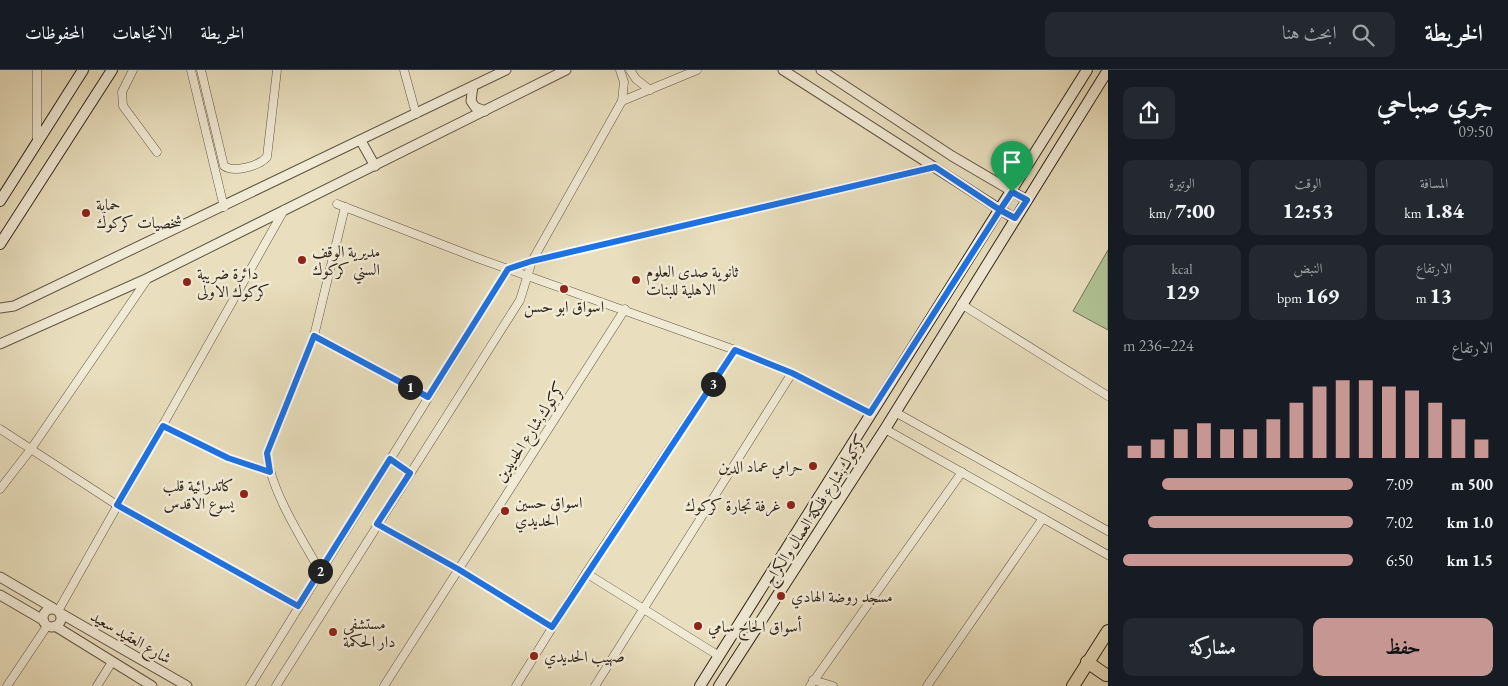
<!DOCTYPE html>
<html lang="ar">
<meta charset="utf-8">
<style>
:root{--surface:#171b24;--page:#242831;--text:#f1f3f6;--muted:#9ea1a6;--line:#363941;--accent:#c59692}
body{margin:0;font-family:"EB Garamond",Amiri,serif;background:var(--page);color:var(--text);direction:rtl;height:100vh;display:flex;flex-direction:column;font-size:19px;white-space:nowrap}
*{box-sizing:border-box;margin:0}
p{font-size:16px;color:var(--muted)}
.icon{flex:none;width:28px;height:28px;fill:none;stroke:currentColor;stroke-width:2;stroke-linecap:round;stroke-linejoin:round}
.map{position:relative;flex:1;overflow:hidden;direction:ltr}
.details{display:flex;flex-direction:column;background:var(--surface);width:400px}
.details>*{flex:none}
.pin{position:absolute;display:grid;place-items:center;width:42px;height:42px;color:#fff;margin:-51px -21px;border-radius:50% 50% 50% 0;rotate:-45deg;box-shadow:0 0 5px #0007}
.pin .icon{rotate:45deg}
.km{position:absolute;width:25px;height:25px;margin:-12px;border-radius:50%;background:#222;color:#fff;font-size:14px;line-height:25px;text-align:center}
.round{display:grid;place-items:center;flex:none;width:52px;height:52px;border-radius:10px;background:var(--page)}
.head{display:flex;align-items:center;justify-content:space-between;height:85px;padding:0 15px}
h1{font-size:28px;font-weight:800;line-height:38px}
.figures{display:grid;grid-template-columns:repeat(3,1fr);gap:8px;height:85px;padding:5px 15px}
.figures div{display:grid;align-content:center;border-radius:10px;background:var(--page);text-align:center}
.figures b{font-size:21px;font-weight:800}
.figures small{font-size:14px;font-weight:400}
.figures p{font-size:14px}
.chart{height:140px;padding:10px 15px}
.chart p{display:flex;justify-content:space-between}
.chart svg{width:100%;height:90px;margin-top:5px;stroke:var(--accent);stroke-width:6}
.primary-button{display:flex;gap:10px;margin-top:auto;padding:10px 15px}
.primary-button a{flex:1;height:58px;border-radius:10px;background:var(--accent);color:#111;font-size:20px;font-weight:800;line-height:58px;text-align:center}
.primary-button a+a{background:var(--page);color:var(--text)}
ul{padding:0 15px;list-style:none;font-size:16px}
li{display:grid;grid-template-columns:80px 60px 1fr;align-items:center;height:38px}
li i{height:12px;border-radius:6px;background:var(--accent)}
header{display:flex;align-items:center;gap:30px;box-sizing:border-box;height:70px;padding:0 25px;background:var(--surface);border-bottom:1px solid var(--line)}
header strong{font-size:24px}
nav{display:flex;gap:28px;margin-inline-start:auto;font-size:18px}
.search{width:350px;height:45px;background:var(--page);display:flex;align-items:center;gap:12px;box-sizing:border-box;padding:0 18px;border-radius:10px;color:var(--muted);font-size:19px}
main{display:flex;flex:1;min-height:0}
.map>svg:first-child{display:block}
</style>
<header>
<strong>الخريطة</strong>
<div class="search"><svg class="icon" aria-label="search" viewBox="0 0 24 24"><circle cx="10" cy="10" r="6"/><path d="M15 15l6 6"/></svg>ابحث هنا</div>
<nav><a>الخريطة</a><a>الاتجاهات</a><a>المحفوظات</a></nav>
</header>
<main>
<section class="details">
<div class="head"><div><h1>جري صباحي</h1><p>09:50</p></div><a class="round"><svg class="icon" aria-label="share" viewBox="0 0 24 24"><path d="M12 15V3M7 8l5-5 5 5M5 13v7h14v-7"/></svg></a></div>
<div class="figures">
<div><p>المسافة</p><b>1.84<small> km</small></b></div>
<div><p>الوقت</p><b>12:53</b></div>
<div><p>الوتيرة</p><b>7:00<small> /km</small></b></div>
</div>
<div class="figures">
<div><p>الارتفاع</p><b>13<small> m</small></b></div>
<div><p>النبض</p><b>169<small> bpm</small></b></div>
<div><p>kcal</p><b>129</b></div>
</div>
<div class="chart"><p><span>الارتفاع</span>224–236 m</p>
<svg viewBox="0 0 160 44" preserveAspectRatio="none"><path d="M5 44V38M15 44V35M25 44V30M35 44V27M45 44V30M55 44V30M65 44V25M75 44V17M85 44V9M95 44V6M105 44V6M115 44V9M125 44V11M135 44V17M145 44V25M155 44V35"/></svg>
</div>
<ul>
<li><b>500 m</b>7:09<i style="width:83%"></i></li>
<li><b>1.0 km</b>7:02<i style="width:89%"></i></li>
<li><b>1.5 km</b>6:50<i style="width:100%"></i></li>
</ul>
<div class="primary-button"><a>حفظ</a><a>مشاركة</a></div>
</section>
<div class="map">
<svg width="1108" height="616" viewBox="0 0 1108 616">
<rect width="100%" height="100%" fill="#e9dfbe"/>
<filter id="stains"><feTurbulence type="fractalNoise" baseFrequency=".004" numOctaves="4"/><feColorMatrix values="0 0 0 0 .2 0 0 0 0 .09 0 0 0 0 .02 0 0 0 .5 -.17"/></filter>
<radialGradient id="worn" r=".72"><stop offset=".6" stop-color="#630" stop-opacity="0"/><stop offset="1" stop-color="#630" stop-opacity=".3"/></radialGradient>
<path fill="#b1c395" stroke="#727558" d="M1108,180V260L1073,241Z"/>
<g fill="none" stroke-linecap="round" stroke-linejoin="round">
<g stroke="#605544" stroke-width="9">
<g id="minor">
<path d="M37,0V71"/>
<path d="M133,0L122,22L123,36L157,82"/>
<path d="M191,0L224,137"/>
<path d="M201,0L224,96C234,103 259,96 267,87L277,0"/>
<path d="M404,0L416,44"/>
<path d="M620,0L624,12L622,31"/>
<path d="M630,0L636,9L650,20"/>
<path d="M337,134L477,188L735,280L792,303L870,343"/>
<path d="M961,234L1108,326"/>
<path d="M314,266L428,327"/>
<path d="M895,342L1108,461"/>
<path d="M163,356L228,388L270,402"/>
<path d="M0,359L117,435L298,536"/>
<path d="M885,359L1108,485"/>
<path d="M390,389L410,403"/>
<path d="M0,419L31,379L148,208"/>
<path d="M377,454L458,499L552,557"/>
<path d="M320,501C302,469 270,420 267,383L314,266L345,137"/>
<path d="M586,503L719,586"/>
<path d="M58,541L284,140"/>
<path d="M813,610L833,616"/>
<path d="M7,616L47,556"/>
<path d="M97,616L112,592"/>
<path d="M250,616L508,199L532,191L935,97"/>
<path d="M276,616L520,230L532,191L622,31L697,0"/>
<path d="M384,616L625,239"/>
<path d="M516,616L586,503L735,280"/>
<path d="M595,616L792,303"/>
<path d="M810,616L962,402"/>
<path d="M927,616L1043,448"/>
</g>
</g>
<g stroke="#605544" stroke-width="11">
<g id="tertiary">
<path d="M783,0L1015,149"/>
<path d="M821,0L952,86L1027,130"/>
<path d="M473,16L471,31L475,37L485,41"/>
<path d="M361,71L375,96"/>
<path d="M0,238L14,236L506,0"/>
<path d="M0,274L148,208L566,0"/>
<path d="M0,507L53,538"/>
<path d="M0,525L43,550"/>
<circle cx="52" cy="548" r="9"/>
<path d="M60,543L187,616"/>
<path d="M55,556L152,616"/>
</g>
</g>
<g stroke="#32271c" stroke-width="12">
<g id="secondary">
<path d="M0,131L83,0"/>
<path d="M0,174L112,0"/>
<path d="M700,616L1087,0"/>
<path d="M719,616L885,359L1108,0"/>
</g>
</g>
<g stroke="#32271c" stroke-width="14">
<g id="trunk">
<path d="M1087,592L1106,605"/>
<path d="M1073,616L1108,561"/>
</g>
</g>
<use href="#minor" stroke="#f1ead5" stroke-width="8"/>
<use href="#tertiary" stroke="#f1ead5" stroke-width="9"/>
<use href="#secondary" stroke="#f1ead5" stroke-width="10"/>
<use href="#trunk" stroke="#e9dfbe" stroke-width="12"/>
</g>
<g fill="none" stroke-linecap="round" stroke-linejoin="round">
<g stroke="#fff" stroke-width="10">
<path id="route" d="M1012,122L1000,140L935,97L532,191L508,199L428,327L314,266L267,383L270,402L228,388L163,356L117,435L298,536L390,389L410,403L377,454L458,499L552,557L735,280L792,303L870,343L1000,140L1015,148L1027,130L1012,122"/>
</g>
<use href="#route" stroke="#1a73e8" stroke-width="6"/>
</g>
<g fill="#8f2418" stroke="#f1ead5" stroke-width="2">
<circle cx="86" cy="143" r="5"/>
<circle cx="302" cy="190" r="5"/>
<circle cx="636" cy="210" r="5"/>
<circle cx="187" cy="212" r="5"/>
<circle cx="564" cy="219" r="5"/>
<circle cx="813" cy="396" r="5"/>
<circle cx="244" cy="424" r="5"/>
<circle cx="791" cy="435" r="5"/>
<circle cx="505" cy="441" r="5"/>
<circle cx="781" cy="526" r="5"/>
<circle cx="698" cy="556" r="5"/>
<circle cx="333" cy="562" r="5"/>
<circle cx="534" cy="586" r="5"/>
</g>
<g text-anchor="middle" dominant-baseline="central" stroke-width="5" stroke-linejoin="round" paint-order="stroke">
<g font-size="16" fill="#32271c" stroke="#f1ead5" text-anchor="start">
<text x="96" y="134">حماية<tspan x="96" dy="18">شخصيات كركوك</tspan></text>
<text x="312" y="181">مديرية الوقف<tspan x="312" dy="18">السني كركوك</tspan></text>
<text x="646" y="201">ثانوية صدى العلوم<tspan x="646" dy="18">الاهلية للبنات</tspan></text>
<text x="197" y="203">دائرة ضريبة<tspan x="197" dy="18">كركوك الاولى</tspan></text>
<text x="564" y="236" text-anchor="middle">اسواق ابو حسن</text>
<text x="803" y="396" text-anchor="end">حرامي عماد الدين</text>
<text x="234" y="415" text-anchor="end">كاتدرائية قلب<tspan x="234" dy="18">يسوع الاقدس</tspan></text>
<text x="515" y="432">اسواق حسين<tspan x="515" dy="18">الحديدي</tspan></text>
<text x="781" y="435" text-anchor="end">غرفة تجارة كركوك</text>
<text x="791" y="526">مسجد روضة الهادي</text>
<text x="343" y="553">مستشفى<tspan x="343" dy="18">دار الحكمة</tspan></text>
<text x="708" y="556">أسواق الحاج سامي</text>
<text x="544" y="586">صهيب الحديدي</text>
</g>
<g font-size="16" fill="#32271c" stroke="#f1ead5">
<text transform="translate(530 362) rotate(-57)">كركوك,شارع الحديدين</text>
<text transform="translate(815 440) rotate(-57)">كركوك,شارع فلكة العمال والكراج</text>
<text transform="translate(131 567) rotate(30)">شارع العقيد سعيد</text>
</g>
</g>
<rect width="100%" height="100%" filter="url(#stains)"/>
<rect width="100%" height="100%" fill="url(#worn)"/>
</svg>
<div class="pin" style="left:1012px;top:122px;background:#1e9e55"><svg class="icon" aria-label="arrive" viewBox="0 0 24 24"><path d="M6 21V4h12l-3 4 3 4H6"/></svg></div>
<b class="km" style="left:410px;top:317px">1</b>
<b class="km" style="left:320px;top:501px">2</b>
<b class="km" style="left:713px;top:314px">3</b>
</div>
</main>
